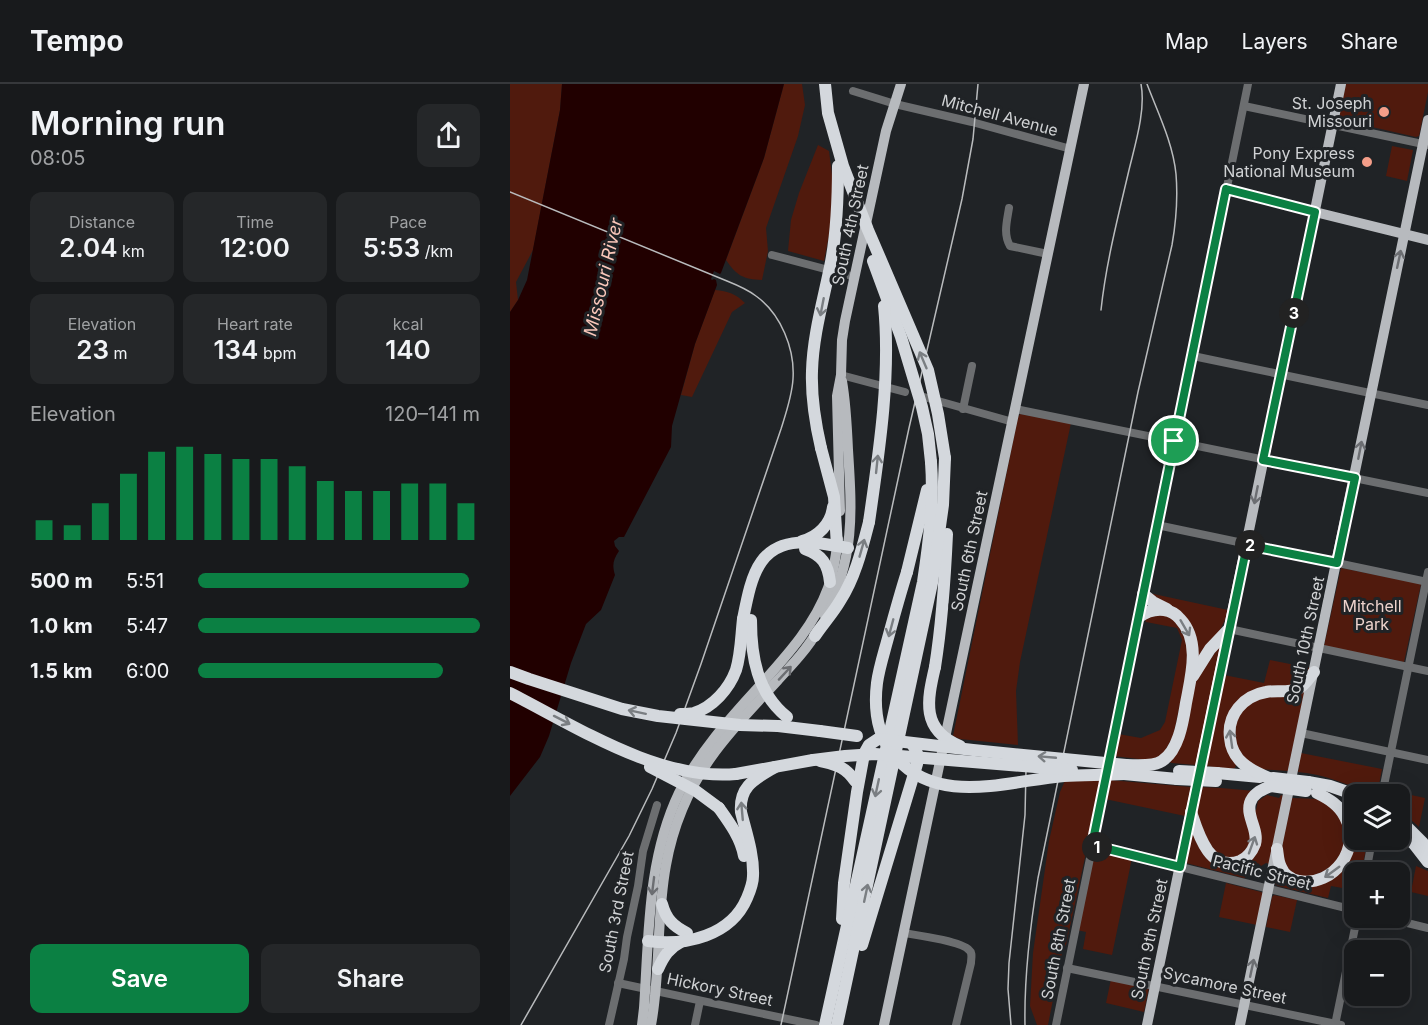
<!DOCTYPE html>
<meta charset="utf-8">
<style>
:root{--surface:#181a1c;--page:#252729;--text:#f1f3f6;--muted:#9fa1a3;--line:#36383b;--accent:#0b8043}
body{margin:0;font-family:Inter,sans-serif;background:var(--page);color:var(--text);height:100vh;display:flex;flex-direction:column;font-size:22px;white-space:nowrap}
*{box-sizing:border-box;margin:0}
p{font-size:20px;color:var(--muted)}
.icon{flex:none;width:33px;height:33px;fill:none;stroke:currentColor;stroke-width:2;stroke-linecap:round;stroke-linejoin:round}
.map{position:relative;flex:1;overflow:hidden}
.side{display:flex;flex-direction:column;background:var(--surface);width:510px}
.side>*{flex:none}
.controls{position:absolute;left:834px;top:700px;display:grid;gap:12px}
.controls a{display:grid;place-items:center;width:66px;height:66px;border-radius:12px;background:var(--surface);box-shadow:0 6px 24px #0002,0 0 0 2px var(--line);font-size:30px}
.pin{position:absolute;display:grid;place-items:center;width:51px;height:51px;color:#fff;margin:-26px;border:3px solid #fff;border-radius:50%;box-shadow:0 2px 6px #0007}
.km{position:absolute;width:30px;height:30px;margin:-15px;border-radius:50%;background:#222;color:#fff;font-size:16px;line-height:30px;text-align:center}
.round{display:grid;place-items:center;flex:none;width:63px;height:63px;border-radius:12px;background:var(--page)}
.summary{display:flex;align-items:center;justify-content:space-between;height:102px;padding:0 30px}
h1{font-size:33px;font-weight:600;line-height:45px}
.figures{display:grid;grid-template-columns:repeat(3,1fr);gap:9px;height:102px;padding:6px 30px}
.figures div{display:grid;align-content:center;border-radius:12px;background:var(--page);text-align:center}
.figures b{font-size:26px;font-weight:600}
.figures small{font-size:16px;font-weight:400}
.figures p{font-size:16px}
.chart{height:168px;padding:12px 30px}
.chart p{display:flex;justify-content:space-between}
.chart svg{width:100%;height:108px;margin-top:6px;stroke:var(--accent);stroke-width:6}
.action{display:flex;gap:12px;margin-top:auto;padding:12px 30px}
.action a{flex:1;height:69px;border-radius:12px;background:var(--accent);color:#fff;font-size:24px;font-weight:600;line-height:69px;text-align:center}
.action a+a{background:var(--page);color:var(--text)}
ul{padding:0 30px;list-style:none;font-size:20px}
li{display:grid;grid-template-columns:96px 72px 1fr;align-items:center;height:45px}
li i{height:15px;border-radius:8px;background:var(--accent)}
header{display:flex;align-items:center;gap:36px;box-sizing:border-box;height:84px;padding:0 30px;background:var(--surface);border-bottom:2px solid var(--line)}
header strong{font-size:28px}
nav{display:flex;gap:33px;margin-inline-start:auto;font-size:21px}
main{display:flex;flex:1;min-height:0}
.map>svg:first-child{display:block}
</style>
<header>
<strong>Tempo</strong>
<nav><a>Map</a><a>Layers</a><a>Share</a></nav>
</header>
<main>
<section class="side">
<div class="summary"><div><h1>Morning run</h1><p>08:05</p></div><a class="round"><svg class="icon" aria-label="share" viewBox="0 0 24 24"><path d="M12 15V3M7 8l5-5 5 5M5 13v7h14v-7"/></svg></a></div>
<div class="figures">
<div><p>Distance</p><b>2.04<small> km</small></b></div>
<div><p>Time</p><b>12:00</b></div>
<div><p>Pace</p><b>5:53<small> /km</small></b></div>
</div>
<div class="figures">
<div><p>Elevation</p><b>23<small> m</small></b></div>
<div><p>Heart rate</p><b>134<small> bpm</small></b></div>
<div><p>kcal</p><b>140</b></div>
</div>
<div class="chart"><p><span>Elevation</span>120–141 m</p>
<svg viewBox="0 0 160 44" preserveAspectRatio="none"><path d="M5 44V36M15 44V38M25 44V29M35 44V17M45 44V8M55 44V6M65 44V9M75 44V11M85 44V11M95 44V14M105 44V20M115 44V24M125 44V24M135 44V21M145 44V21M155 44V29"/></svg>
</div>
<ul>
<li><b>500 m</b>5:51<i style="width:96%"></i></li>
<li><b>1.0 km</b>5:47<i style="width:100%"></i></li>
<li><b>1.5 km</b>6:00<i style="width:87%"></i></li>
</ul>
<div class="action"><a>Save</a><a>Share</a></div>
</section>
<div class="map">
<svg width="918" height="941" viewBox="0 0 918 941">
<rect width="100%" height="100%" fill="#202326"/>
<g fill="#501a0d">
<path d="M0,0H52L50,26L23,166L6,198L8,216L0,228Z"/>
<path d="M274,0H292L295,21L288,52L256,144L258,167L252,196C233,195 227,192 216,176L254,74Z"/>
<path d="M836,0H918V8L909,52L906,53L831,36L829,32Z"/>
<path d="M308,61L319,67L324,107L322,136L314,177L278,167L281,136L289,109Z"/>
<path d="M882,62L903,66L897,97L876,92Z"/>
<path d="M205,206C218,207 226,210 235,219L222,228L182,313L171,311L185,260Z"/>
<path d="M510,330L561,339L510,578L506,607L508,661L450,655L443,652L508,333Z"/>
<path d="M831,484L911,500L894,578L814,562Z"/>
<path d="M639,509L718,526C713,548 697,564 684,582L683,547Z"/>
<path d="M656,528L674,544L680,574L663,653L652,672L638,676L603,672L608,650L631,654L650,646L655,638L672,556L667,544L636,538L635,535Z"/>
<path d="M711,560L686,681L662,679L657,677L682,601Z"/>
<path d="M760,576L800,584L788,601L754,605L721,631L727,678L725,684L720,685L695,682L714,591L754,599Z"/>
<path d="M796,601L778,687L749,685L734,676L725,660L726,632L740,616Z"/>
<path d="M791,669L872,685L867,711H863C838,701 815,690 788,688Z"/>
<path d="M557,692L592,695L556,861L552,869L538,941H527L520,922L523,869L539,757L550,708Z"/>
<path d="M599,696L681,703L675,732L595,715Z"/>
<path d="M690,703L711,704L745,707L743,755L734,771L714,775L698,763L687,729V720Z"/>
<path d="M878,706L915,714L909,743L890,726V711H877Z"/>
<path d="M757,711L769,714L771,711L773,712L759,780L756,779L751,782L748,779L741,784L744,788L734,794L676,779L682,744L703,776H737L744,726H746L748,717Z"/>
<path d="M782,714L808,715L830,728L839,756L822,784L799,793L779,790L771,767Z"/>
<path d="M844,756H858L851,789H844V806L821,802L818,814L768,802L765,800L768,783L773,791L816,796Z"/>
<path d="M587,766L622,774L602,871L573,865L576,848L567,846L583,768Z"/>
<path d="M906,782L918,787V812L901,808Z"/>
<path d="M716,799L751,808L753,809L747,841L709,833Z"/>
<path d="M764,811L787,816L780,848L756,843L762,813Z"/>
<path d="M601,895L639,904L634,928L596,919Z"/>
</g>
<path fill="#210000" d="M52,0H274L254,74L211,189L210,190L204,187L201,195L202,196L204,195L206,196L207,201L185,260L162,342L161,363L114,453H109L104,457L105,462L109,467C103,476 102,481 105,491L91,526L76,540L61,579L39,652L30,673L0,712V228L8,216L17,196L50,26Z"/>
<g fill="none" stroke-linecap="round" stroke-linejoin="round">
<g stroke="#6c6e70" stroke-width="8">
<path d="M343,7L385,20L462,38L561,65"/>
<path d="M734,22L918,61"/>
<path d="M716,105L805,128"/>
<path d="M499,124C497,137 493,150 500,162L538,170"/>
<path d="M262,171L345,193"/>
<path d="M683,272L918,321"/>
<path d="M331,291L395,308"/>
<path d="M414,313L503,338"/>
<path d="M453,325L462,282"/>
<path d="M505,325L918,409"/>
<path d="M647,441L918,498"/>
<path d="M719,545L918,587"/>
<path d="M791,649L918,676"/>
<path d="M872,711L918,488"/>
<path d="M582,761L844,826"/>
<path d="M856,789L862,756"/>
<path d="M877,834L918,844"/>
<path d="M394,849C406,851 451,857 459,866C463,869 461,874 461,879L446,941"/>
<path d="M557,884L831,941"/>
<path d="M108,899L306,941"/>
<path d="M99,941L114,875L117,853L128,802L133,767L147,721"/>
<path d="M185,941L190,917"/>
<path d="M546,941L738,0"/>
<path d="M825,941L847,834"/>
</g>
<g stroke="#b7babe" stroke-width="10">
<path d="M805,128L918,156"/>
<path d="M330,427L327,312L331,291L332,256L335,237L376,47L391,0"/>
<path d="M315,532C345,473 342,429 338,366C337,343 336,320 332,297"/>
<path d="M132,941L134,924C139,852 137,776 169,709C190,666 222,632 254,597C279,569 305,540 318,504C324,488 326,471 328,455"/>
<path d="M141,941C151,888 146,834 156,781C163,742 179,704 202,672C221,645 246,620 268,596C282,581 298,564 308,546"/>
<path d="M374,941L574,0"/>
<path d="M637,941L831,0"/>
<path d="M730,941L918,36"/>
</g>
<g stroke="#d4d8dd" stroke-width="12">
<path d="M311,364L324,413L327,462"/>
<path d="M292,457C308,453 321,440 323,423"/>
<path d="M295,465C312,471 318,480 320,498"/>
<path d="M397,488L417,406"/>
<path d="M633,510L643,518L657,525"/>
<path d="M233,535C242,489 249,453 306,459C317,460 327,462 338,464"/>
<path d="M305,552C313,540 323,529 330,517C345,494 352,465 359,438"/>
<path d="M425,583C432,539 435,494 437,450"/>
<path d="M683,592L700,565L719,545"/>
<path d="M268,642L310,647"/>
<path d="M616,681C627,681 643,683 652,677C669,666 673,637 676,619C681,592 691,557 670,535C666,530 661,527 654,526C645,525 637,527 629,533"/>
<path d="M707,689L750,693"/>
<path d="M226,690L303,676"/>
<path d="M614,690L667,695"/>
<path d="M759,694C740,686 722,677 720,654C717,631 733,612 756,608C766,606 778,609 788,605C795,601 799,594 804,588"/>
<path d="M798,698L820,702L846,711"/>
<path d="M209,724C219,738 231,754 234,772"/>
<path d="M681,728C688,749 699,789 730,777C737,774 742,768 745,760C749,746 736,733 740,719C743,709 752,706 761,702"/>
<path d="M890,736L918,764"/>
<path d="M890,747L904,760L918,778"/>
<path d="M767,765C768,771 768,778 771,783C774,791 780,795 789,797C824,803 852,764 835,733C829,721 819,715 807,709"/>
<path d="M152,820C156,835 163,842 177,849"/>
<path d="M332,835L334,799L347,708L354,670L359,661L368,655"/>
<path d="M138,857C176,862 221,852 237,814C240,807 243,799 243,792C244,771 236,748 231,728C229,702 245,695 265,683"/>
<path d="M352,861L407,680C409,672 407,667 402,660"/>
<path d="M148,885C154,872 159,864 171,858"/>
<path d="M315,941L413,498C419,458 424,419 421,378"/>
<path d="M327,941L422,499L433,421L435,374"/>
</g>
<g stroke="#b9bbbd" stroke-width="1.5">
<path d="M0,108L217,197C227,201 237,205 246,212C271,230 285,265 283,295C282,312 276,329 271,345L191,580L166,649L142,705L119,752L11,941"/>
<path d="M591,226C596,179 608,133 619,86C625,61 636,26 631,0"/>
<path d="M271,941L399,344L452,115L463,55L468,0"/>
<path d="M501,941L498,905L499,879L515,731L516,686"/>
<path d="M515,941C514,892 520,843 528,794L628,308L662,161C666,138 668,114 666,90C663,59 648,29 637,0"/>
</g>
<g stroke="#d4d8dd" stroke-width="12">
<path d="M315,0L318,29L333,82L358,146L418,286L428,330L435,374"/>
<path d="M363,177L391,253L412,323L418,350L421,378"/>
<path d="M311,364C305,338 301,313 302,287C303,250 314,214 321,178C327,146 328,115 328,82"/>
<path d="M359,438C369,369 381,291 374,222"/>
<path d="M397,488C390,510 384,532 378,554C374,569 369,584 367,599C364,623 367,649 382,669C425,724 496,697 554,692C574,691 594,691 614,690"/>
<path d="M241,536C241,572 247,609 277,633"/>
<path d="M425,583C417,617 411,646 450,662"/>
<path d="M0,588L19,595L112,625L148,632L230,641L268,642"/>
<path d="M0,609C67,643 149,697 226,690"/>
<path d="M170,630C174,630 180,630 184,629C203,623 219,605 226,586C231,570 231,552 233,535"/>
<path d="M310,647L347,652"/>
<path d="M369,655L463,666L616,681"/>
<path d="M303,676L335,672L365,670L562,686"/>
<path d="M310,677C326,681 335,682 345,697"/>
<path d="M140,683L186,707L209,724"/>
<path d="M669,687L707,689"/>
<path d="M763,694L798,698"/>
<path d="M667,695L706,697"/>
<path d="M761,702L796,707"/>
</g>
</g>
<defs><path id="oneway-shaft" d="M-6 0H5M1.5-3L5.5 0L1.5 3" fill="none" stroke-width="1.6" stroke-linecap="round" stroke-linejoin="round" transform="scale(1.5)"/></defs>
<g stroke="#6c6e72">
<use href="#oneway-shaft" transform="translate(889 175) rotate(-78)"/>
<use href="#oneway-shaft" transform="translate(850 366) rotate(-79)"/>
<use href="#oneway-shaft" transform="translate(746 411) rotate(101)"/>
<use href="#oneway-shaft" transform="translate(275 589) rotate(-47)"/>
<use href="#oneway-shaft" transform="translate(143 802) rotate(97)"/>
<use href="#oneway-shaft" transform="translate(742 884) rotate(-78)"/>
</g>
<g stroke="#7a7e82">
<use href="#oneway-shaft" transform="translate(312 223) rotate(101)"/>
<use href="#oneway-shaft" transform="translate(413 276) rotate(-113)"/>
<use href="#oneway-shaft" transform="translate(367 380) rotate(-84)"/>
<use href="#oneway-shaft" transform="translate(352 464) rotate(-74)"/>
<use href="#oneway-shaft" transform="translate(381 544) rotate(105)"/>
<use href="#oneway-shaft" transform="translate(675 544) rotate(60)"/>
<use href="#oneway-shaft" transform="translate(127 628) rotate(-168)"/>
<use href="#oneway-shaft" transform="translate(52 636) rotate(27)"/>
<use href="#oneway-shaft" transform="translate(721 655) rotate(-98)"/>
<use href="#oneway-shaft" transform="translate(537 673) rotate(-175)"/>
<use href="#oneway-shaft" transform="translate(367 704) rotate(102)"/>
<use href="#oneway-shaft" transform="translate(232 727) rotate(-95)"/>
<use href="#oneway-shaft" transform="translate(742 761) rotate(-70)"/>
<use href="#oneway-shaft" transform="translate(822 788) rotate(144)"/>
<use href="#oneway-shaft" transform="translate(356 809) rotate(-78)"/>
</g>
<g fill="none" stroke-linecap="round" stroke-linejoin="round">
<g stroke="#fff" stroke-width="12">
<path id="route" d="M716,105L805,128L753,376L845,394L827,479L737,461L670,783L582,761Z"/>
</g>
<use href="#route" stroke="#0b8043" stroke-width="8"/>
</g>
<g fill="#f49e89" stroke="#202326" stroke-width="2">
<circle cx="874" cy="28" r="6"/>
<circle cx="857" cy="78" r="6"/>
</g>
<g text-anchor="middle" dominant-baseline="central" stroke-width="6" stroke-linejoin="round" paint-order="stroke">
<g font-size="16" fill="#d0d2d4" stroke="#202326" text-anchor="end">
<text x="862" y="19">St. Joseph<tspan x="862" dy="18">Missouri</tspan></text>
<text x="845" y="69">Pony Express<tspan x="845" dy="18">National Museum</tspan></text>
</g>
<g font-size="16" fill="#d0d2d4" stroke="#202326">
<text transform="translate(490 31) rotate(15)">Mitchell Avenue</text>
<text transform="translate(340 141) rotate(-78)">South 4th Street</text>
<text transform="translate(459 467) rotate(-78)">South 6th Street</text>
<text transform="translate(795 556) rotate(-78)">South 10th Street</text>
<text transform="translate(752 788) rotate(14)">Pacific Street</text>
<text transform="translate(106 828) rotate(-79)">South 3rd Street</text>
<text transform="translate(548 855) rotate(-79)">South 8th Street</text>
<text transform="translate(639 855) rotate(-78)">South 9th Street</text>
<text transform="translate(715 901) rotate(12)">Sycamore Street</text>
<text transform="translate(210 905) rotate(12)">Hickory Street</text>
</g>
<g font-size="16" fill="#edd3cd" stroke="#202326">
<text x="862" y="522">Mitchell<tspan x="862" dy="18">Park</tspan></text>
</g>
<g font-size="18" font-style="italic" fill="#fac7ba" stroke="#202326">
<text transform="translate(93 193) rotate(-77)">Missouri River</text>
</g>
</g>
</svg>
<div class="controls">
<a><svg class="icon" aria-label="layers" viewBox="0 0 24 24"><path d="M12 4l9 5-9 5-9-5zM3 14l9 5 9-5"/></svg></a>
<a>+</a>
<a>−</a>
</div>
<div class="pin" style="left:664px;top:357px;background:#1e9e55"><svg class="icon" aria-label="arrive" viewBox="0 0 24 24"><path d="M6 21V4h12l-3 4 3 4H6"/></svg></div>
<b class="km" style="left:587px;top:763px">1</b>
<b class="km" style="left:740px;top:461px">2</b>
<b class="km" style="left:784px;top:229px">3</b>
</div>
</main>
